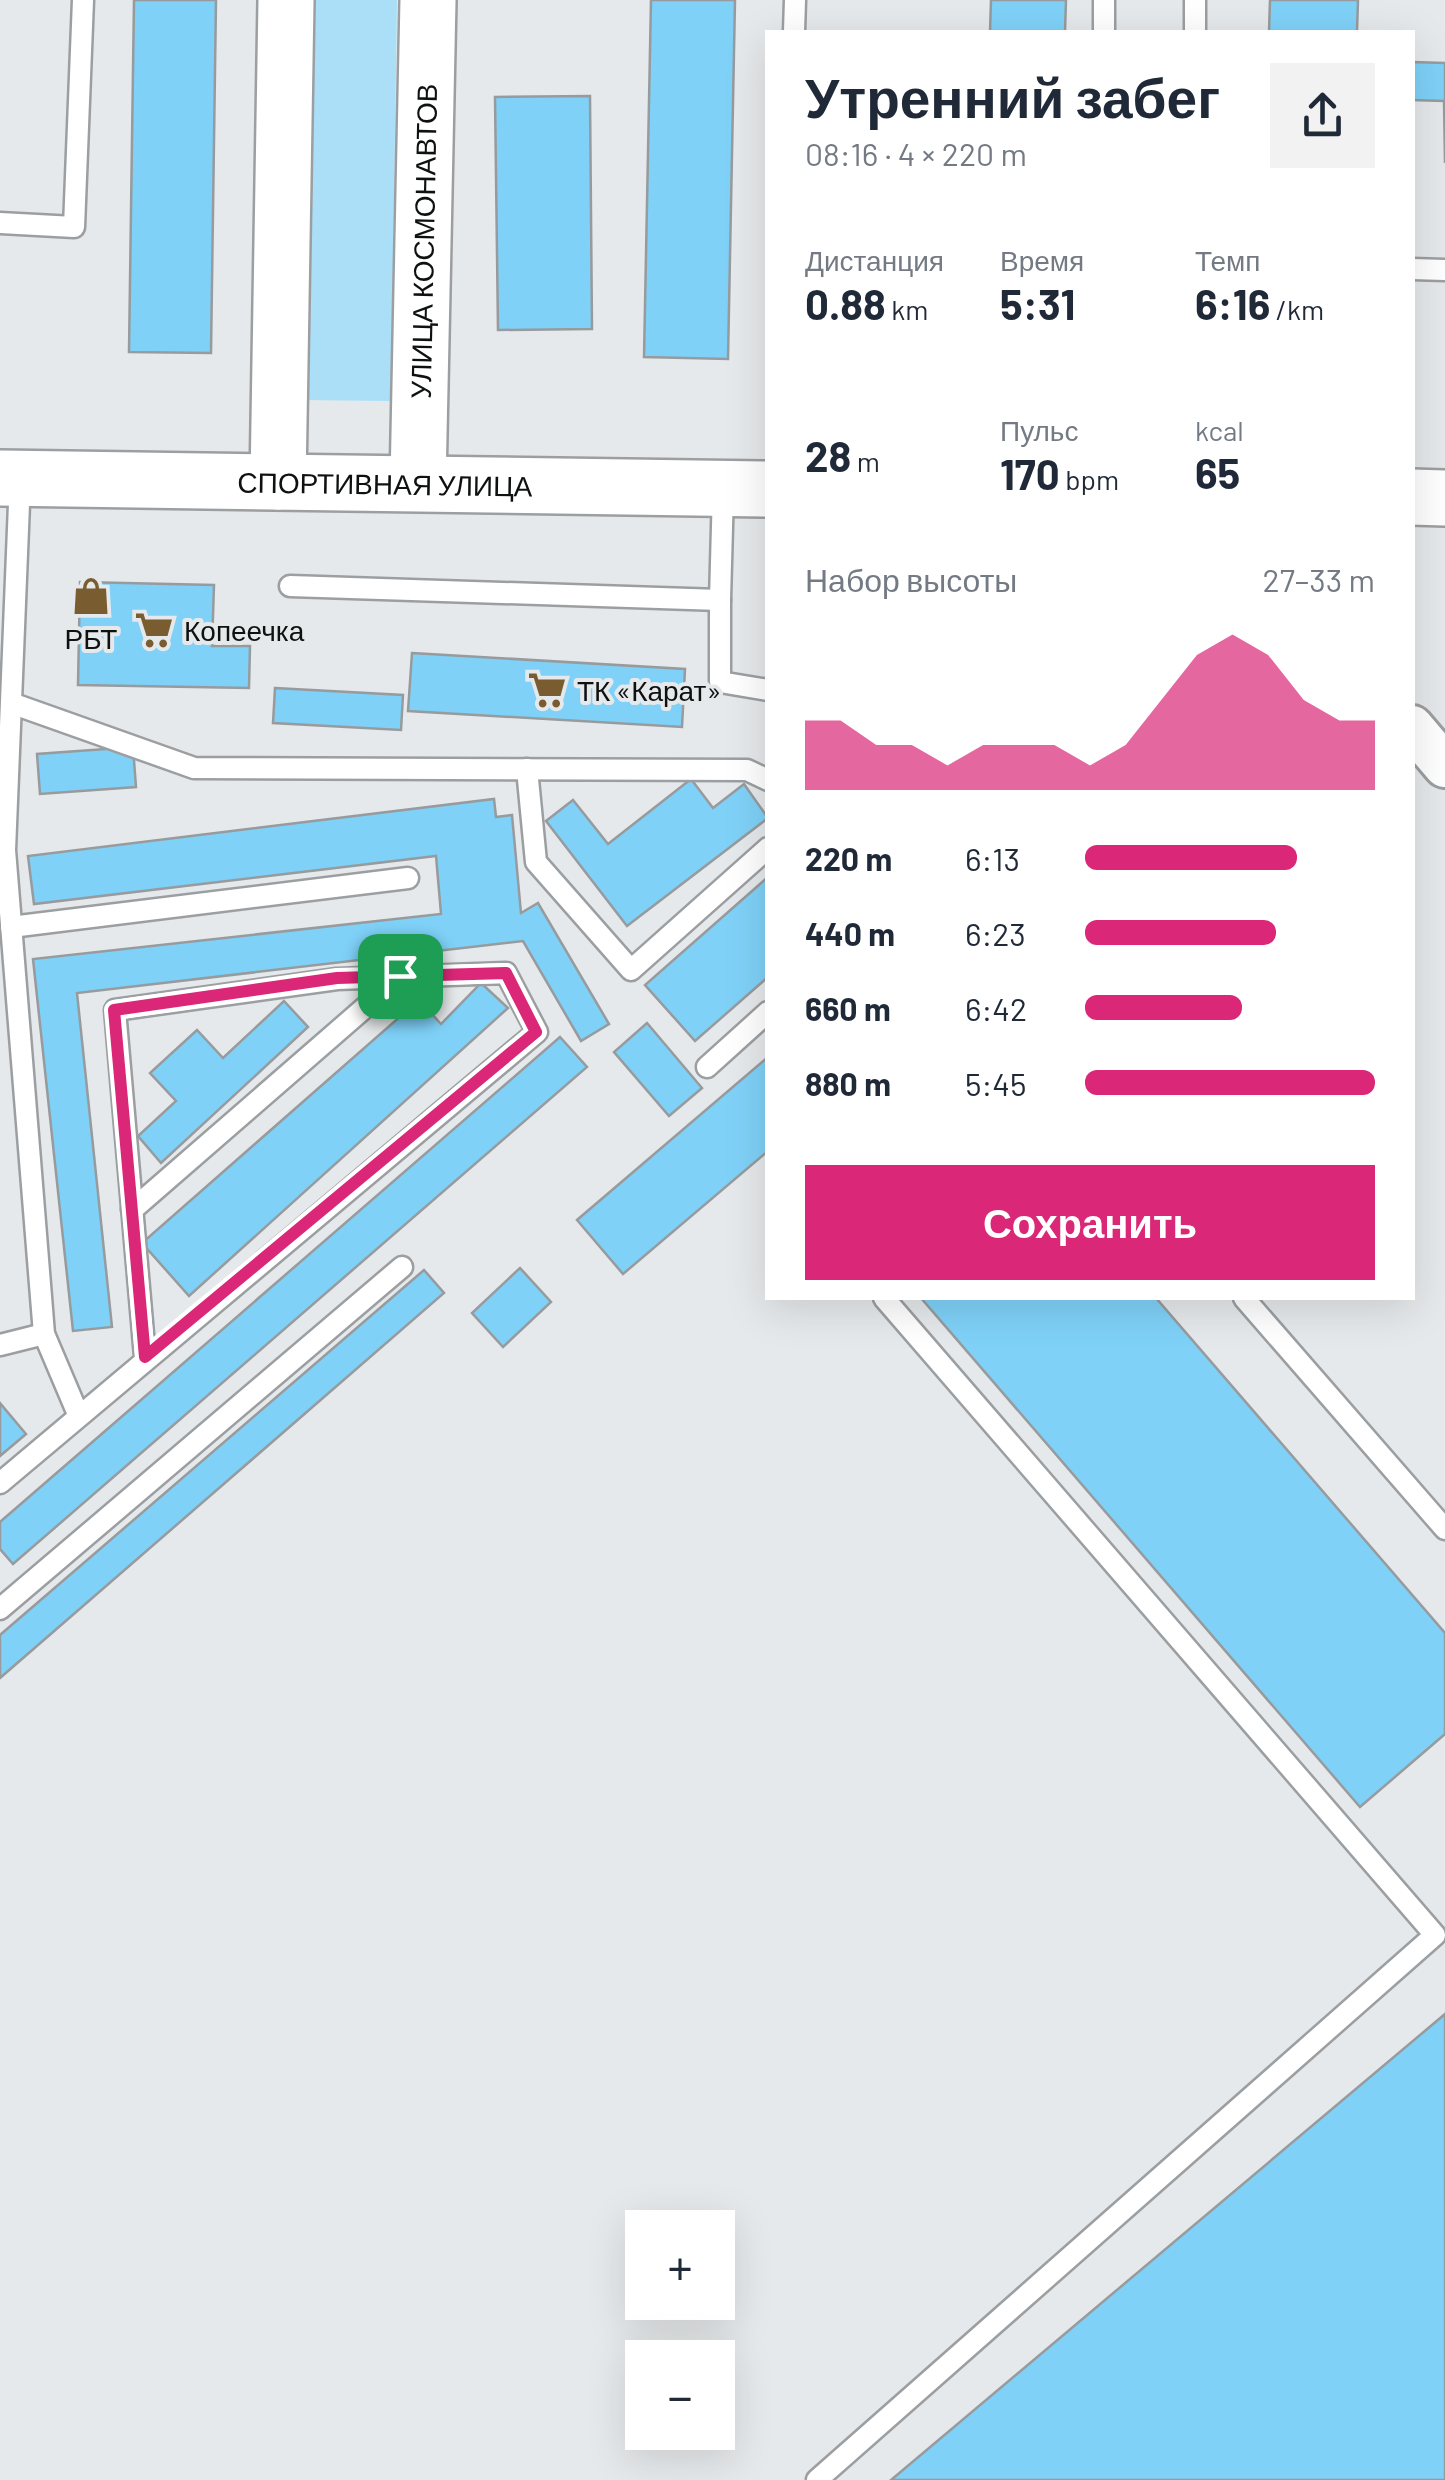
<!DOCTYPE html>
<html lang="ru">
<meta charset="utf-8">
<style>
:root{--surface:#fff;--page:#f2f2f3;--text:#1f2937;--muted:#747a83;--accent:#db2777}
body{margin:0;font-family:Barlow,sans-serif;background:var(--page);color:var(--text);height:100vh;display:flex;flex-direction:column;font-size:38px;white-space:nowrap}
*{box-sizing:border-box;margin:0}
p{font-size:32px;color:var(--muted)}
.icon{flex:none;width:55px;height:55px;fill:none;stroke:currentColor;stroke-width:2;stroke-linecap:round;stroke-linejoin:round}
.map{position:relative;flex:1;overflow:hidden}
.sheet{position:absolute;left:765px;top:30px;width:650px;height:1270px;display:flex;flex-direction:column;background:var(--surface);border-radius:0px;box-shadow:0 10px 40px #0002}
.sheet>*{flex:none}
.controls{position:absolute;left:625px;top:2210px;display:grid;gap:20px}
.controls a{display:grid;place-items:center;width:110px;height:110px;border-radius:0px;background:var(--surface);box-shadow:0 10px 40px #0002;font-size:50px}
.pin{position:absolute;display:grid;place-items:center;width:85px;height:85px;color:#fff;margin:-42px;border-radius:20px;box-shadow:0 5px 15px #0006}
.round{display:grid;place-items:center;flex:none;width:105px;height:105px;border-radius:0px;background:var(--page)}
.head{display:flex;align-items:center;justify-content:space-between;height:170px;padding:0 40px}
h1{font-size:55px;font-weight:700;line-height:75px}
.stats{display:grid;grid-template-columns:repeat(3,1fr);gap:15px;height:170px;padding:10px 40px}
.stats div{display:grid;align-content:center}
.stats b{font-size:42px;font-weight:700}
.stats small{font-size:28px;font-weight:400}
.stats p{font-size:28px}
.chart{height:280px;padding:20px 40px}
.chart p{display:flex;justify-content:space-between}
.chart svg{width:100%;height:180px;margin-top:10px;fill:var(--accent);opacity:.7}
.cta{display:flex;gap:20px;margin-top:auto;padding:20px 40px}
.cta a{flex:1;height:115px;border-radius:0px;background:var(--accent);color:#fff;font-size:40px;font-weight:700;line-height:115px;text-align:center}
ul{padding:0 40px;list-style:none;font-size:32px}
li{display:grid;grid-template-columns:160px 120px 1fr;align-items:center;height:75px}
li i{height:25px;border-radius:12px;background:var(--accent)}
.map>svg:first-child{display:block}
</style>
<div class="map">
<svg width="1445" height="2480" viewBox="0 0 1445 2480">
<rect width="100%" height="100%" fill="#e6e9eb"/>
<path fill="#abdff8" d="M304,0H397L391,401L299,400Z"/>
<g fill="#7fd1f8" stroke="#979b9d" stroke-width="2.5">
<path d="M134,0H216L211,353L129,352Z"/>
<path d="M651,0H735L728,359L644,357Z"/>
<path d="M991,0H1066L1065,32H990Z"/>
<path d="M1270,0H1358L1357,32H1269Z"/>
<path d="M1412,62L1445,63V163L1444,101L1412,100Z"/>
<path d="M590,96L592,329L498,330L495,97Z"/>
<path d="M80,582L214,585L212,646H250L249,688L78,685Z"/>
<path d="M412,653L685,669L682,727L408,711Z"/>
<path d="M275,688L403,695L401,730L273,723Z"/>
<path d="M133,747L136,787L40,794L37,754Z"/>
<path d="M691,779L713,808L744,784L768,818L627,926L546,821L573,800L608,844Z"/>
<path d="M494,799L496,817L512,815L521,913L538,903L609,1024L581,1041L523,941L77,993L112,1327L73,1331L33,959L441,914L436,856L34,904L28,856Z"/>
<path d="M768,877V977L695,1041L645,985Z"/>
<path d="M481,983L508,1008L189,1296L142,1243L419,1000L441,1024Z"/>
<path d="M284,1001L308,1027L161,1163L138,1136L176,1101L150,1073L197,1030L223,1058Z"/>
<path d="M647,1023L702,1088L669,1116L614,1052Z"/>
<path d="M560,1037L587,1067L13,1564L0,1549V1522Z"/>
<path d="M768,1057V1151L623,1274L577,1220Z"/>
<path d="M520,1268L551,1302L503,1347L472,1313Z"/>
<path d="M424,1270L444,1293L0,1678V1635Z"/>
<path d="M921,1298H1156L1445,1633V1734L1360,1807Z"/>
<path d="M0,1403L26,1434L0,1456Z"/>
<path d="M1445,2014V2480H891Z"/>
</g>
<g fill="none" stroke-linecap="round" stroke-linejoin="round">
<g stroke="#9c9fa1" stroke-width="25">
<g id="lane">
<path d="M1104,0V32"/>
<path d="M794,32L795,0"/>
<path d="M1195,32V0"/>
<path d="M0,223L74,227L83,0"/>
<path d="M1412,269L1445,270"/>
<path d="M20,479L5,850L44,1334L78,1414"/>
<path d="M290,586L720,600L723,490"/>
<path d="M720,600V682L768,690"/>
<path d="M11,703L194,768L747,770L768,780"/>
<path d="M527,769L536,862L631,970L768,848"/>
<path d="M11,927L408,878"/>
<path d="M707,1067L768,1012"/>
<path d="M132,1210L400,977"/>
<path d="M1244,1298L1445,1529"/>
<path d="M0,1345L44,1334"/>
<path d="M0,1483L537,1032L506,973L337,979L115,1010L145,1357"/>
<path d="M0,1609L402,1267"/>
<path d="M817,2480L1435,1935L884,1298"/>
</g>
</g>
<g stroke="#9c9fa1" stroke-width="48">
<path id="street" d="M1412,727L1445,766"/>
</g>
<g stroke="#9c9fa1" stroke-width="60">
<g id="secondary">
<path id="s1" d="M0,478L768,489"/>
<path d="M278,482L286,0"/>
<path id="s2" d="M418,483L428,0"/>
<path d="M1412,497L1445,498"/>
</g>
</g>
<use href="#lane" stroke="#fff" stroke-width="20"/>
<use href="#street" stroke="#fff" stroke-width="42"/>
<use href="#secondary" stroke="#fff" stroke-width="55"/>
</g>
<g fill="none" stroke-linecap="round" stroke-linejoin="round">
<g stroke="#fff" stroke-width="20">
<path id="route" d="M506,973L536,1032L145,1357L114,1010L337,978Z"/>
</g>
<use href="#route" stroke="#db2777" stroke-width="12"/>
</g>
<defs>
<g id="shop-bare" transform="scale(3)"><path d="M-5-2.5h2.3a2.7 3.5 0 0 1 5.4 0H5L5.5 6h-11ZM-1.5-2.5h3a1.5 2.3 0 0 0-3 0Z" fill="#795c2f" stroke="#e6e9eb" stroke-width="2.5" paint-order="stroke"/></g>
<g id="supermarket-bare" transform="scale(3)"><path d="M-6-5.5h2.5l.6 2H6L4.5 2H-2.5L-4.4-4H-6ZM-1.5 3.2a1.3 1.3 0 1 0 .1 0ZM3 3.2a1.3 1.3 0 1 0 .1 0Z" fill="#795c2f" stroke="#e6e9eb" stroke-width="2.5" paint-order="stroke"/></g>
</defs>
<g fill-rule="evenodd">
<use href="#shop-bare" x="91" y="596"/>
<use href="#supermarket-bare" x="154" y="630"/>
<use href="#supermarket-bare" x="547" y="690"/>
</g>
<g text-anchor="middle" dominant-baseline="central" stroke-width="8" stroke-linejoin="round" paint-order="stroke">
<g font-size="28" fill="#0f1111" stroke="#e6e9eb">
<text stroke="none"><textPath href="#s2" startOffset="242">УЛИЦА КОСМОНАВТОВ</textPath></text>
<text stroke="none"><textPath href="#s1" startOffset="385">СПОРТИВНАЯ УЛИЦА</textPath></text>
</g>
<g font-size="28" fill="#0f1111" stroke="#e6e9eb" text-anchor="start">
<text x="184" y="630">Копеечка</text>
<text x="91" y="638" text-anchor="middle">РБТ</text>
<text x="577" y="690">ТК «Карат»</text>
</g>
</g>
</svg>
<div class="controls">
<a>+</a>
<a>−</a>
</div>
<div class="pin" style="left:400px;top:976px;background:#1e9e55"><svg class="icon" aria-label="arrive" viewBox="0 0 24 24"><path d="M6 21V4h12l-3 4 3 4H6"/></svg></div>
<section class="sheet">
<div class="head"><div><h1>Утренний забег</h1><p>08:16 · 4 × 220 m</p></div><a class="round"><svg class="icon" aria-label="share" viewBox="0 0 24 24"><path d="M12 15V3M7 8l5-5 5 5M5 13v7h14v-7"/></svg></a></div>
<div class="stats">
<div><p>Дистанция</p><b>0.88<small> km</small></b></div>
<div><p>Время</p><b>5:31</b></div>
<div><p>Темп</p><b>6:16<small> /km</small></b></div>
</div>
<div class="stats">
<div><b>28<small> m</small></b></div>
<div><p>Пульс</p><b>170<small> bpm</small></b></div>
<div><p>kcal</p><b>65</b></div>
</div>
<div class="chart"><p><span>Набор высоты</span>27–33 m</p>
<svg viewBox="0 0 160 44" preserveAspectRatio="none"><path d="M0 44V27L10 27L20 33L30 33L40 38L50 33L60 33L70 33L80 38L90 33L100 22L110 11L120 6L130 11L140 22L150 27L160 27V44z"/></svg>
</div>
<ul>
<li><b>220 m</b>6:13<i style="width:73%"></i></li>
<li><b>440 m</b>6:23<i style="width:66%"></i></li>
<li><b>660 m</b>6:42<i style="width:54%"></i></li>
<li><b>880 m</b>5:45<i style="width:100%"></i></li>
</ul>
<div class="cta"><a>Сохранить</a></div>
</section>
</div>
